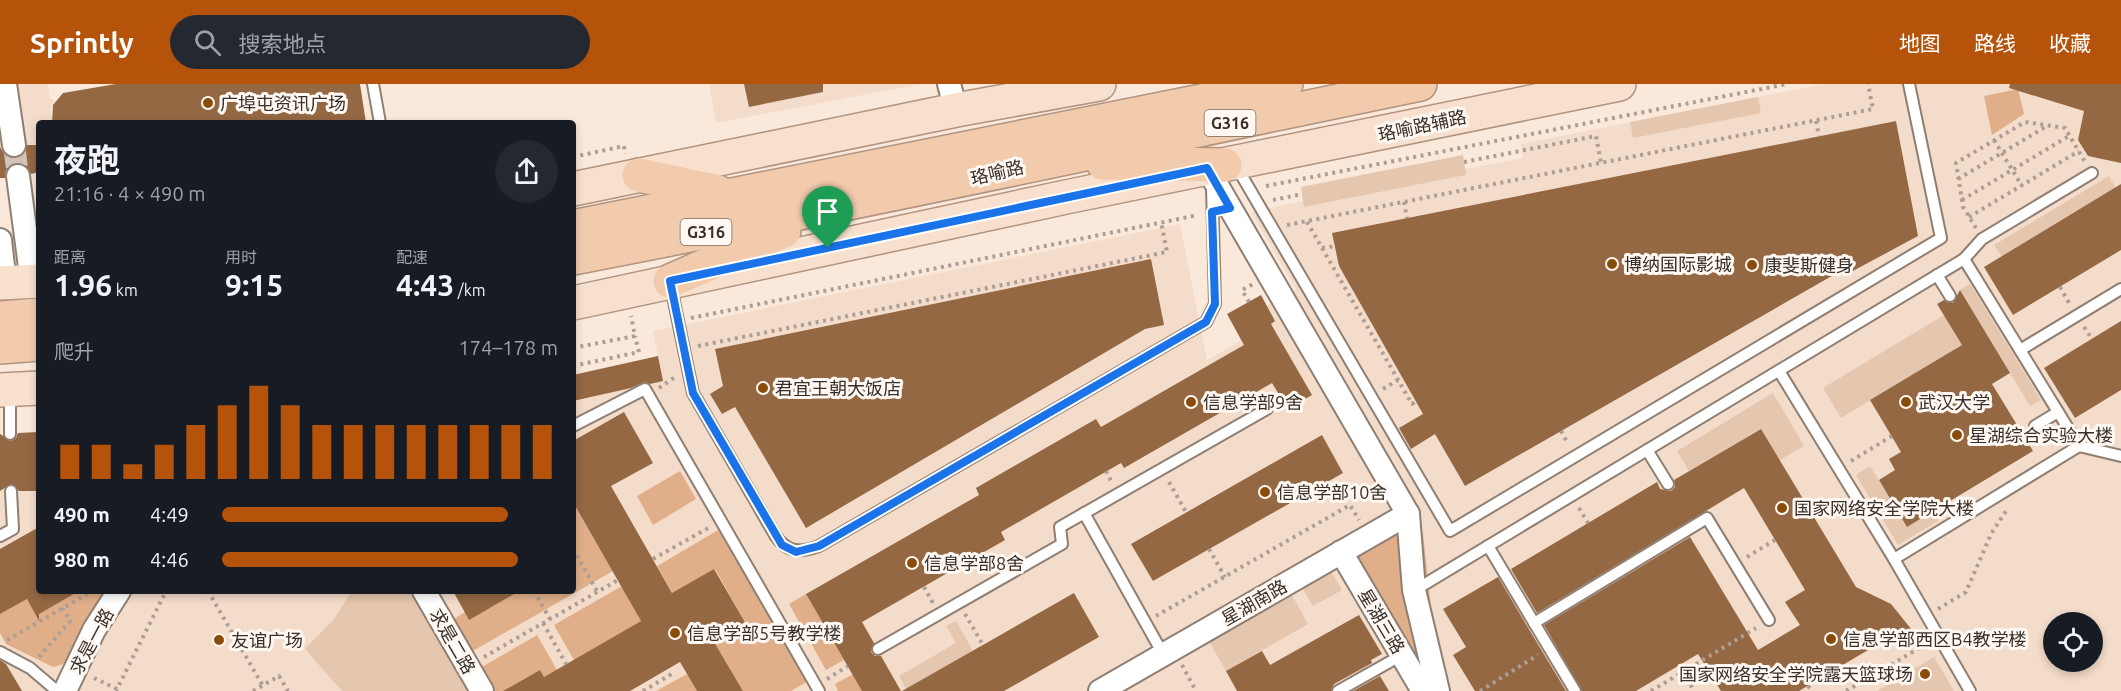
<!DOCTYPE html>
<html lang="zh">
<meta charset="utf-8">
<style>
:root{--surface:#171b24;--page:#242831;--text:#f1f3f6;--muted:#9ea1a6;--accent:#b45309}
body{margin:0;font-family:Ubuntu,"Noto Sans SC",sans-serif;background:var(--page);color:var(--text);height:100vh;display:flex;flex-direction:column;font-size:22px;white-space:nowrap}
*{box-sizing:border-box;margin:0}
p{font-size:20px;color:var(--muted)}
.icon{flex:none;width:33px;height:33px;fill:none;stroke:currentColor;stroke-width:2;stroke-linecap:round;stroke-linejoin:round}
.map{position:relative;flex:1;overflow:hidden}
.sheet{position:absolute;left:36px;top:36px;width:540px;height:474px;display:flex;flex-direction:column;background:var(--surface);border-radius:6px;box-shadow:0 3px 9px #0003}
.sheet>*{flex:none}
.fabs{position:absolute;left:2043px;top:528px;display:grid;gap:12px}
.fabs a{display:grid;place-items:center;width:60px;height:60px;border-radius:50%;background:var(--surface);box-shadow:0 3px 9px #0003;font-size:30px}
.pin{position:absolute;display:grid;place-items:center;width:51px;height:51px;color:#fff;margin:-62px -26px;border-radius:50% 50% 50% 0;rotate:-45deg;box-shadow:0 0 6px #0007}
.pin .icon{rotate:45deg}
.round{display:grid;place-items:center;flex:none;width:63px;height:63px;border-radius:32px;background:var(--page)}
.headline{display:flex;align-items:center;justify-content:space-between;height:102px;padding:0 18px}
h1{font-size:33px;font-weight:700;line-height:45px}
.figures{display:grid;grid-template-columns:repeat(3,1fr);gap:9px;height:102px;padding:6px 18px}
.figures div{display:grid;align-content:center}
.figures b{font-size:30px;font-weight:700}
.figures small{font-size:16px;font-weight:400}
.figures p{font-size:16px}
.chart{height:168px;padding:12px 18px}
.chart p{display:flex;justify-content:space-between}
.chart svg{width:100%;height:108px;margin-top:6px;stroke:var(--accent);stroke-width:6}
ul{padding:0 18px;list-style:none;font-size:20px}
li{display:grid;grid-template-columns:96px 72px 1fr;align-items:center;height:45px}
li i{height:15px;border-radius:8px;background:var(--accent)}
header{display:flex;align-items:center;gap:36px;box-sizing:border-box;height:84px;padding:0 30px;background:var(--accent);color:#fff}
header strong{font-size:28px}
nav{display:flex;gap:33px;margin-inline-start:auto;font-size:21px}
.search{width:420px;height:54px;background:var(--page);display:flex;align-items:center;gap:15px;box-sizing:border-box;padding:0 21px;border-radius:33px;color:var(--muted);font-size:22px}
.map>svg:first-child{display:block}
</style>
<header>
<strong>Sprintly</strong>
<div class="search"><svg class="icon" aria-label="search" viewBox="0 0 24 24"><circle cx="10" cy="10" r="6"/><path d="M15 15l6 6"/></svg>搜索地点</div>
<nav><a>地图</a><a>路线</a><a>收藏</a></nav>
</header>
<div class="map">
<svg width="2121" height="607" viewBox="0 0 2121 607">
<rect width="100%" height="100%" fill="#fae8db"/>
<g fill="#f4dcca" fill-rule="evenodd">
<path d="M0,0H48L50,14L54,17L51,25L52,39H39V78L0,83Z"/>
<path d="M709,0H920L716,39Z"/>
<path d="M1823,0H2121V607H0V350L39,348V507H573V317L663,297L653,247L1180,140L1207,276L1275,237L1267,222L1296,206L1251,128L1303,117L1305,123L1466,91L1465,85L1523,74L1521,60ZM2054,538H2092V578H2054Z"/>
</g>
<g fill="#e5c6ae">
<path d="M1758,13L1761,29L1633,54L1630,38Z"/>
<path d="M1463,71L1466,91L1304,123L1301,103Z"/>
<path d="M2109,92L2116,104L2002,173L1994,161Z"/>
<path d="M1970,200L2041,316L2030,322L1960,206Z"/>
<path d="M1944,231L1962,261L1841,334L1823,304Z"/>
<path d="M1773,309L1804,362L1780,376L1760,345L1689,387L1677,367Z"/>
<path d="M1870,382L1907,443L1941,423L1946,432L1898,461L1856,391Z"/>
<path d="M1329,484L1342,506L1313,522L1300,500Z"/>
<path d="M1289,506L1308,540L1226,587L1207,554Z"/>
<path d="M352,507H412L469,607H342L305,565L334,535Z"/>
<path d="M956,537L973,567L906,605L899,592L956,559L946,542Z"/>
<path d="M1934,573L1954,607H1877Z"/>
</g>
<g fill="#e0af89">
<path d="M2018,5L2024,30L1992,51L1984,12Z"/>
<path d="M680,387L696,415L653,441L637,412Z"/>
<path d="M573,418L613,487L471,568L452,536L465,528L469,535L505,507H573Z"/>
<path d="M1416,437L1423,449L1437,579L1422,588L1355,472Z"/>
<path d="M720,445L808,597L791,607H743L714,558L746,540L715,485L677,517L657,482Z"/>
<path d="M622,502L641,537L574,576L554,541Z"/>
<path d="M79,507H109L67,579L53,583L6,560L0,549V530L27,515L36,531Z"/>
<path d="M806,510L844,576L826,586L789,520Z"/>
<path d="M537,551L557,586L544,593L540,586L510,603L512,607H494L480,584Z"/>
<path d="M687,590L697,607H656Z"/>
<path d="M853,590L862,607H838L835,600Z"/>
</g>
<g fill="#946843">
<path d="M116,0H360L366,39H52L53,21L63,9Z"/>
<path d="M744,0H823V8L749,23Z"/>
<path d="M2010,0H2121V79L2088,72L2078,56L2084,27L2009,4Z"/>
<path d="M1896,37L1918,152L1851,188L1837,189L1465,402L1435,350L1411,365L1399,344L1423,330L1339,182L1332,149Z"/>
<path d="M27,61H39V88L31,90L24,80L16,79L6,86L5,94H0V63L4,70L15,74L23,71Z"/>
<path d="M2121,100V166L2013,231L1984,183Z"/>
<path d="M1151,175L1164,241L1145,245L806,444L735,323L722,330L710,310L723,302L715,265Z"/>
<path d="M1960,206L2010,289L1992,300L2033,367L1907,443L1879,396L1895,386L1889,375L1901,368L1870,316L1962,261L1937,220L1944,216L1953,219Z"/>
<path d="M1261,211L1275,237L1271,240L1312,311L1288,325L1272,299L1124,384L1121,379L1001,448L1005,456L862,538L874,559L871,568L875,572H881L901,607H862L806,510L979,411L976,404L1096,335L1101,343L1244,261L1227,230Z"/>
<path d="M2121,237V306L2075,334L2044,284Z"/>
<path d="M658,272L663,297L650,300L645,298L631,304L573,317V291Z"/>
<path d="M624,328L653,379L611,402L672,509L714,485L746,540L714,558L743,607H697L680,578L630,607H503L540,586L544,593L641,537L573,418V357Z"/>
<path d="M1761,345L1856,503L1891,520L1912,546L1893,557L1890,553L1799,607H1721L1698,570L1636,607H1582L1544,541L1690,453L1758,566L1800,541L1785,518L1805,506L1744,404L1537,529L1511,485L1657,398L1660,405L1671,407L1675,403L1674,396Z"/>
<path d="M39,348V407H19L11,400L0,407V350L11,357L16,354L18,349Z"/>
<path d="M1322,351L1343,389L1153,497L1131,460Z"/>
<path d="M39,443V507H79L39,530V537L27,515L0,530V465Z"/>
<path d="M1498,493L1527,542L1566,607H1475L1453,571L1466,563L1443,525Z"/>
<path d="M453,507H519L469,536Z"/>
<path d="M1074,509L1099,553L1004,607H902Z"/>
<path d="M1359,531L1382,570L1371,576L1372,579L1334,600L1331,607H1237L1226,587L1262,567L1270,581Z"/>
<path d="M0,576L6,580L22,607H0Z"/>
<path d="M1380,592L1389,607H1353Z"/>
</g>
<g fill="none" stroke-linecap="round" stroke-linejoin="round">
<path stroke="#d3c3b8" stroke-width="22" stroke-dasharray="22 11" stroke-linecap="butt" d="M14,61L18,92"/>
<g stroke="#8f7f73" stroke-width="14">
<g id="lane">
<path d="M373,0L380,39"/>
<path d="M1236,82L1450,447L1941,154L1909,0"/>
<path d="M1964,175L2079,362"/>
<path d="M1937,191L1950,212"/>
<path d="M671,203L693,309L775,451C787,469 800,469 819,462L1206,238L1215,220L1212,103"/>
<path d="M2020,266L2121,205"/>
<path d="M1779,287L1894,475L1970,607"/>
<path d="M10,308V350"/>
<path d="M573,342L645,305L819,607"/>
<path d="M2035,342L2058,328"/>
<path d="M1647,366L1668,400"/>
<path d="M1084,429L1163,570"/>
<path d="M0,452L13,445L11,407"/>
<path d="M1488,462L1575,607"/>
<path d="M1894,475L2079,362L2121,372"/>
<path d="M1415,506L1964,175L1982,155L2092,89"/>
<path d="M1534,539L1707,434L1769,536"/>
<path d="M878,565L1062,460L1060,443L1267,325"/>
<path d="M0,568L30,584L57,607"/>
<path d="M1338,607L1402,571"/>
</g>
</g>
<g stroke="#8f7f73" stroke-width="26">
<g id="street">
<path d="M5,0L14,61"/>
<path d="M949,0L956,26"/>
<path d="M1207,84L1408,430L1414,506L1438,607"/>
<path d="M18,92L32,198"/>
<path d="M0,156L5,199"/>
<path d="M1341,468L1423,607"/>
<path d="M424,507L482,607"/>
<path d="M65,607L94,546L119,507"/>
<path d="M1100,607L1408,430"/>
</g>
</g>
<g stroke="#b0947f" stroke-width="36">
<g id="primary">
<path d="M573,105L956,26L1099,0"/>
<path d="M0,199L39,197"/>
<path d="M573,219L1066,113L1619,0"/>
<path d="M0,306L39,304"/>
</g>
</g>
<g stroke="#b0947f" stroke-width="36">
<g id="highway">
<path d="M1103,79L1225,81"/>
<path d="M639,91L718,108"/>
<path d="M573,143L1286,0"/>
<path d="M573,174C856,120 1138,58 1420,0"/>
<path d="M670,197L784,147"/>
<path d="M0,234L39,231"/>
<path d="M0,263L39,260"/>
</g>
</g>
<g stroke="#ac9e95" stroke-width="4" stroke-dasharray="3 4.5" stroke-linecap="butt">
<path d="M1816,37L1819,52"/>
<path d="M1994,56L2022,102"/>
<path d="M573,73L624,62L625,70"/>
<path d="M1464,78L1596,52L1601,79"/>
<path d="M1958,95L2047,42"/>
<path d="M1266,102L1787,0"/>
<path d="M1273,116L1302,110"/>
<path d="M1962,116L2069,52"/>
<path d="M1404,118L1407,134"/>
<path d="M1969,133L2079,67"/>
<path d="M1307,138L1412,320L1416,317"/>
<path d="M1287,141L1873,25L1868,0"/>
<path d="M1976,144L1963,123L1956,79L2025,38L2065,44L2085,78"/>
<path d="M1322,164L1335,162"/>
<path d="M2060,203L2069,219"/>
<path d="M1249,218L1242,206L1253,200"/>
<path d="M691,234L1198,131"/>
<path d="M2084,243L2092,255"/>
<path d="M698,262L1167,168L1161,138"/>
<path d="M573,264L635,252L631,232"/>
<path d="M573,282L639,268L635,252"/>
<path d="M659,304L675,293"/>
<path d="M1383,305L1398,296"/>
<path d="M1561,347L1568,360"/>
<path d="M1851,377L1892,352"/>
<path d="M1106,387L1112,399"/>
<path d="M1169,398L1186,428"/>
<path d="M1579,424L1588,439"/>
<path d="M1813,432L1842,415"/>
<path d="M573,465L597,507"/>
<path d="M1209,465L1225,493"/>
<path d="M1747,473L1775,456"/>
<path d="M653,475L710,443"/>
<path d="M924,503L933,519"/>
<path d="M208,507L263,602"/>
<path d="M534,507L550,535"/>
<path d="M62,524L71,538"/>
<path d="M1938,525L1966,508L1991,450L2008,424"/>
<path d="M965,530L983,561"/>
<path d="M1156,532L1350,421L1359,436"/>
<path d="M543,539L566,580"/>
<path d="M7,556L93,507"/>
<path d="M39,573L70,537"/>
<path d="M484,573L618,496"/>
<path d="M1182,581L1196,607"/>
<path d="M1683,588L1694,607"/>
<path d="M94,594L117,605L166,507"/>
<path d="M827,595L848,582"/>
<path d="M1808,602L1812,607"/>
<path d="M253,607L279,592L288,607"/>
<path d="M643,607L675,588"/>
<path d="M1480,607L1538,571"/>
<path d="M1651,607L1756,544"/>
<path d="M1846,607L1928,559"/>
</g>
<use href="#lane" stroke="#fff" stroke-width="10"/>
<use href="#street" stroke="#fff" stroke-width="22"/>
<use href="#primary" stroke="#f7e0ce" stroke-width="33"/>
<use href="#highway" stroke="#f2cbad" stroke-width="33"/>
</g>
<g fill="none" stroke-linecap="round" stroke-linejoin="round">
<g stroke="#fff" stroke-width="12">
<path id="route" d="M1207,84L1230,124L1212,128L1215,220L1206,238L819,462L796,468L782,461L693,309L670,197Z"/>
</g>
<use href="#route" stroke="#1a73e8" stroke-width="8"/>
</g>
<g fill="#894c0b" stroke="#fff8f2" stroke-width="2">
<circle cx="208" cy="19" r="6"/>
<circle cx="1612" cy="180" r="6"/>
<circle cx="1752" cy="181" r="6"/>
<circle cx="763" cy="304" r="6"/>
<circle cx="1191" cy="318" r="6"/>
<circle cx="1906" cy="318" r="6"/>
<circle cx="1957" cy="351" r="6"/>
<circle cx="1265" cy="408" r="6"/>
<circle cx="1782" cy="424" r="6"/>
<circle cx="912" cy="479" r="6"/>
<circle cx="675" cy="549" r="6"/>
<circle cx="1831" cy="555" r="6"/>
<circle cx="219" cy="556" r="6"/>
<circle cx="1925" cy="590" r="6"/>
</g>
<g text-anchor="middle" dominant-baseline="central" stroke-width="6" stroke-linejoin="round" paint-order="stroke">
<g fill="#fff8f2" stroke="#726b66" stroke-width="1.5">
<rect x="1204.5" y="26" width="51" height="26" rx="4.5"/>
<rect x="680.5" y="135" width="51" height="26" rx="4.5"/>
</g>
<g font-size="16" font-weight="bold" fill="#362f2a">
<text x="1230" y="39">G316</text>
<text x="706" y="148">G316</text>
</g>
<g font-size="18" fill="#362f2a" stroke="#fff8f2" text-anchor="start">
<text x="220" y="19">广埠屯资讯广场</text>
<text x="1624" y="180">博纳国际影城</text>
<text x="1764" y="181">康斐斯健身</text>
<text x="775" y="304">君宜王朝大饭店</text>
<text x="1203" y="318">信息学部9舍</text>
<text x="1918" y="318">武汉大学</text>
<text x="1969" y="351">星湖综合实验大楼</text>
<text x="1277" y="408">信息学部10舍</text>
<text x="1794" y="424">国家网络安全学院大楼</text>
<text x="924" y="479">信息学部8舍</text>
<text x="687" y="549">信息学部5号教学楼</text>
<text x="1843" y="555">信息学部西区B4教学楼</text>
<text x="231" y="556">友谊广场</text>
<text x="1913" y="590" text-anchor="end">国家网络安全学院露天篮球场</text>
</g>
<g font-size="18" fill="#362f2a" stroke="#fff8f2">
<text transform="translate(1422 41) rotate(-12)">珞喻路辅路</text>
<text transform="translate(997 88) rotate(-13)">珞喻路</text>
<text transform="translate(1254 518) rotate(-30)">星湖南路</text>
<text transform="translate(1382 537) rotate(59)">星湖三路</text>
<text transform="translate(91 557) rotate(-62)">求是一路</text>
<text transform="translate(453 557) rotate(60)">求是二路</text>
</g>
</g>
</svg>
<div class="fabs">
<a><svg class="icon" aria-label="locate" viewBox="0 0 24 24"><circle cx="12" cy="12" r="6"/><path d="M12 2v4M12 18v4M2 12h4M18 12h4"/></svg></a>
</div>
<div class="pin" style="left:828px;top:164px;background:#1e9e55"><svg class="icon" aria-label="arrive" viewBox="0 0 24 24"><path d="M6 21V4h12l-3 4 3 4H6"/></svg></div>
<section class="sheet">
<div class="headline"><div><h1>夜跑</h1><p>21:16 · 4 × 490 m</p></div><a class="round"><svg class="icon" aria-label="share" viewBox="0 0 24 24"><path d="M12 15V3M7 8l5-5 5 5M5 13v7h14v-7"/></svg></a></div>
<div class="figures">
<div><p>距离</p><b>1.96<small> km</small></b></div>
<div><p>用时</p><b>9:15</b></div>
<div><p>配速</p><b>4:43<small> /km</small></b></div>
</div>
<div class="chart"><p><span>爬升</span>174–178 m</p>
<svg viewBox="0 0 160 44" preserveAspectRatio="none"><path d="M5 44V30M15 44V30M25 44V38M35 44V30M45 44V22M55 44V14M65 44V6M75 44V14M85 44V22M95 44V22M105 44V22M115 44V22M125 44V22M135 44V22M145 44V22M155 44V22"/></svg>
</div>
<ul>
<li><b>490 m</b>4:49<i style="width:85%"></i></li>
<li><b>980 m</b>4:46<i style="width:88%"></i></li>
</ul>
</section>
</div>
